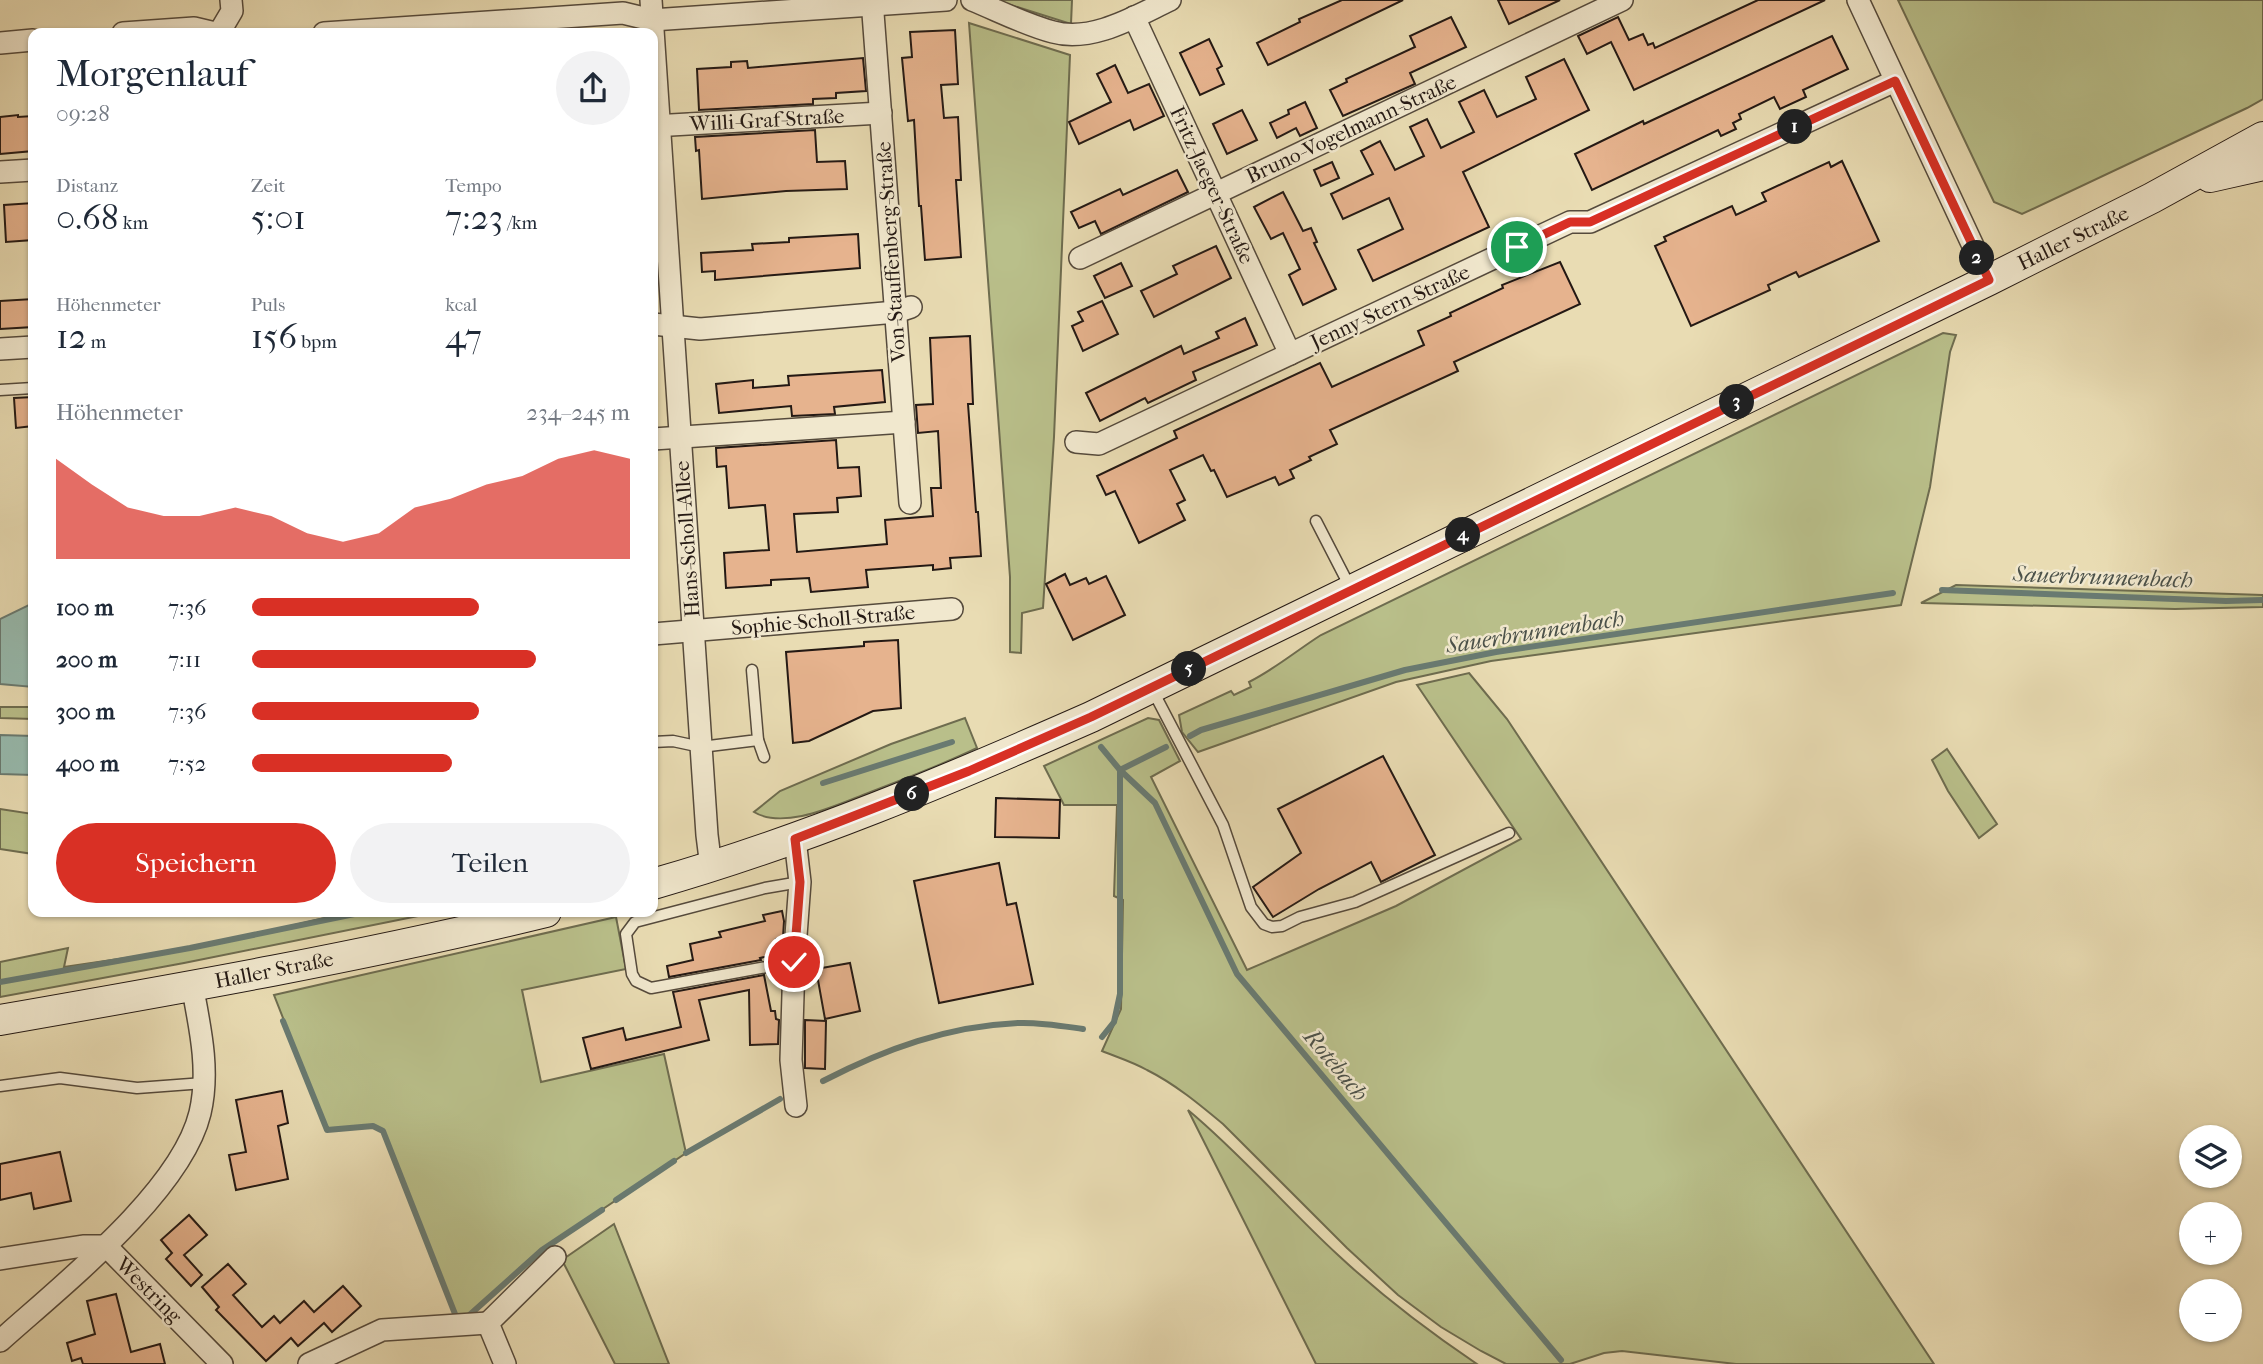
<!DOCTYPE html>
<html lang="de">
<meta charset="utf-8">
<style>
:root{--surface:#fff;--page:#f2f2f3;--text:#1f2937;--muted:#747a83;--accent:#d93025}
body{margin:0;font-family:"IM FELL French Canon",serif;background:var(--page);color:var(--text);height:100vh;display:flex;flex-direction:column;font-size:26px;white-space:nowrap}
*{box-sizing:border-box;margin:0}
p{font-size:23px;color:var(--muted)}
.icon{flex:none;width:38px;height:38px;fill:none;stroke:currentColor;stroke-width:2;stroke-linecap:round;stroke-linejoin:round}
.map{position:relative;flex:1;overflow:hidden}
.details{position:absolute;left:28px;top:28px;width:630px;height:889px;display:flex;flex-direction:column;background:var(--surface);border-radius:14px;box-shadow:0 2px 5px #0004}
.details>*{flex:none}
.buttons{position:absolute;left:2179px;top:1125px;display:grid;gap:14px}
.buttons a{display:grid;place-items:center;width:63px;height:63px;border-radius:50%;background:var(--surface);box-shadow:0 2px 5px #0004;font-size:35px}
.pin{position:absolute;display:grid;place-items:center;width:60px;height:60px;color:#fff;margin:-30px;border:4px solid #fff;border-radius:50%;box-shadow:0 2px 7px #0007}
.km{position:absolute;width:35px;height:35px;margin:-18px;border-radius:50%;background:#222;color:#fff;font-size:19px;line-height:35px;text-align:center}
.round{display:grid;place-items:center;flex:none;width:74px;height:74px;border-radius:37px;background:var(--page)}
.headline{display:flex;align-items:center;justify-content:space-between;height:119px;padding:0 28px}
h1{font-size:38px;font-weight:600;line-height:52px}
.metrics{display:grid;grid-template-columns:repeat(3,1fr);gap:10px;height:119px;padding:7px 28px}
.metrics div{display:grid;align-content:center}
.metrics b{font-size:35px;font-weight:600}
.metrics small{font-size:19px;font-weight:400}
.metrics p{font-size:19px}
.chart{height:196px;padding:14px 28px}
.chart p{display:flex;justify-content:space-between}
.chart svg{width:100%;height:126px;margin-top:7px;fill:var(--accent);opacity:.7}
.action{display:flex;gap:14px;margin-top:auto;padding:14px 28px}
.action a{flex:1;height:80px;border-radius:42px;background:var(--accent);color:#fff;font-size:28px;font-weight:600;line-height:80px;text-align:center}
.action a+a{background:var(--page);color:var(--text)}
ul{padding:0 28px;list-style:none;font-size:23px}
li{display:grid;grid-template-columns:112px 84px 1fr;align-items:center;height:52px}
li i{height:18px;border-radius:9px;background:var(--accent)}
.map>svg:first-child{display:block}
</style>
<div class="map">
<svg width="2263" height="1364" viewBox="0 0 2263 1364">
<rect width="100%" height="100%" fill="#e9dcb3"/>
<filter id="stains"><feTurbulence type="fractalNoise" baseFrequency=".00286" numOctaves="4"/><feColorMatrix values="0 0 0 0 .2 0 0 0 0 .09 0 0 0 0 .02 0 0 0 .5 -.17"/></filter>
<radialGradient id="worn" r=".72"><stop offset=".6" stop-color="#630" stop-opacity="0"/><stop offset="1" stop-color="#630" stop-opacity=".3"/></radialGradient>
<g fill="#b9bf8a" stroke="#6e6c4f" stroke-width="2">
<path d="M995,0H1072L1071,24Z"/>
<path d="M1898,0H2263V99L2247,108L2022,214L1994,202Z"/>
<path d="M969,23L1070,55L1054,437L1043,608L1022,613L1021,653L1010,652V577Z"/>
<path d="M1943,333L1956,335L1950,352L1930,487L1901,605L1491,661L1396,682L1198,752L1182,732L1179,715L1231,691L1234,695L1251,687L1249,682C1275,669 1296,651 1321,635Z"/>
<path d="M1956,585L2263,595V607L2175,609L1921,603Z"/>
<path d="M1469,673L1507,719L1934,1364H1736L1622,1351L1604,1353L1570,1364H1506L1481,1351L1441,1327L1398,1295L1347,1248L1223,1124C1199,1104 1175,1084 1147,1070C1133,1062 1117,1057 1102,1051L1121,1009L1123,900L1114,896L1117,805H1064L1044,766L1148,718L1159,720L1180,761L1151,777L1247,970L1396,906L1521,839L1417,685Z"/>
<path d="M0,707H33V719L0,718Z"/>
<path d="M965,718L977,748C940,766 901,780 863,795C843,803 822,812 802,816C787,819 767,820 754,812L780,791L891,744Z"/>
<path d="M1947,749L1997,824L1979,838L1948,791L1932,760Z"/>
<path d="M0,809L33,814V854L0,849Z"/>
<path d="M350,912H438L184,963L0,997V962L68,948L64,967L201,947Z"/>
<path d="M616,917L626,969L522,990L541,1082L664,1054L686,1153L542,1250L465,1319L456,1316L383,1131L373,1126L327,1130L274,995Z"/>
<path d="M1188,1110C1242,1155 1287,1208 1338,1255C1382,1296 1428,1331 1477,1364H1316Z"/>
<path d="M614,1224L669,1364H615L562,1260Z"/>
</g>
<g fill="#97bbaf" stroke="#697a71" stroke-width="2">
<path d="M33,603V687L0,684V619Z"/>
<path d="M0,735L33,736V775L0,774Z"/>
</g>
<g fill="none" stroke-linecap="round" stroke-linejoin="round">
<g stroke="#697a71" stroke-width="6">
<path d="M1942,590L2226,601L2263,600"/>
<path d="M1190,736L1201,730L1405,670L1496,652L1893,593"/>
<path d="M1101,747L1120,770L1155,803L1237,974L1561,1360"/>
<path d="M1120,770L1166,747"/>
<path d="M823,783L952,742"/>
<path d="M0,982L190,948L364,912"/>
<path d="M283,1021L327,1130L373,1126L383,1131L457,1319H465L542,1250L602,1210"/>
<path d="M1102,1037L1114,1022L1120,994V770"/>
<path d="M823,1081C885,1049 948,1026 1018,1023C1040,1022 1062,1026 1083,1029"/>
<path d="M686,1153L780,1099"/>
<path d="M616,1200L674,1161"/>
</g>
</g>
<g fill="#e6b38e" stroke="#241914" stroke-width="2">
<path d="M1342,0H1403L1268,65L1257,43L1300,22L1299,19Z"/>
<path d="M1498,0H1560L1509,24Z"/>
<path d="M1758,0H1825L1634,90L1611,42L1587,54L1578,36L1618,17L1629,40L1643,34L1648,45L1653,43L1655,48Z"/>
<path d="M1451,17L1466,47L1410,73L1415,84L1343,116L1330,90L1347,82L1346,79L1415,47L1410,36Z"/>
<path d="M955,30L958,84L941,85L944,118L958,117L961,180H956L961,257L925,260L921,206H919L914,120L908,121L902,58L912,57L910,32Z"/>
<path d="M1832,36L1848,69L1803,90L1806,97L1780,109L1774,97L1739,114L1741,119L1733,123L1736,129L1721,136L1718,130L1592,190L1575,154L1643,121L1644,124Z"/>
<path d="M1209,39L1222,66L1217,69L1224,84L1200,95L1180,53Z"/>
<path d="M863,58L866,91L836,93V98L813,99V104L699,110L697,69L731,67V62L747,61L748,68Z"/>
<path d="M1564,59L1589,110L1463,172L1489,227L1373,281L1358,250L1403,229L1389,198L1343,219L1331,194L1373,174L1361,151L1380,141L1395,170L1424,156L1410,127L1427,119L1441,148L1474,132L1459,102L1484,90L1497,117L1536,99L1526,77Z"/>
<path d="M1115,65L1128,93L1149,84L1164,116L1134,130L1130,120L1079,144L1069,122L1111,102L1097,74Z"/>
<path d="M1305,102L1317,128L1300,136L1296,128L1277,138L1270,123L1289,114L1288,110Z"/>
<path d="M1242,110L1257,140L1227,154L1213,124Z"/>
<path d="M18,115V117L33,116V151L0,154V117Z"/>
<path d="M815,130L817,162L845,161L847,189L786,191L702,199L699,150L696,151L695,137Z"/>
<path d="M1842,161L1879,241L1799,277L1796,272L1768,285L1770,290L1691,326L1655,246L1666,241L1664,237L1732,206L1736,215L1766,201L1762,193L1829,162L1831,167Z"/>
<path d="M1332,162L1339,178L1321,186L1314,170Z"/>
<path d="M1177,170L1188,192L1101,234L1095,221L1079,228L1071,212L1120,189L1123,195Z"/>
<path d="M1283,192L1303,231L1311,228L1317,242L1314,243L1336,289L1303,305L1289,275L1300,269L1283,233L1271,239L1254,207Z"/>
<path d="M33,203V240L6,242L4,205Z"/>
<path d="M858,234L860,268L715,280V271L702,272L701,253L753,250L752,244L789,242V238Z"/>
<path d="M1216,246L1231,278L1154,317L1141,291L1177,274L1173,266Z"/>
<path d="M1560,262L1580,304L1454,362L1458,371L1330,430L1337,444L1309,457L1311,460L1290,470L1294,478L1279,485L1275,477L1227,497L1214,470L1211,471L1203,455L1170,470L1185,500L1177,504L1185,520L1139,543L1115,491L1106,495L1097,476L1177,438L1174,431L1320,363L1332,387L1424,345L1418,331L1451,316L1450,313L1503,288L1502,285Z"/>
<path d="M1121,263L1132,286L1105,298L1094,276Z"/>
<path d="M33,299V327L0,329V301Z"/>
<path d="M1102,301L1118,334L1083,351L1072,326L1083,321L1078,312Z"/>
<path d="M1245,318L1257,345L1193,372L1196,380L1148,403L1145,398L1100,421L1086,393L1181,346L1184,354L1219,338L1216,332Z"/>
<path d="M970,336L973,404H968L976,512H978L981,556L950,558L951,568L933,570V565L866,570L868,587L811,592L809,578L771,580V585L726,588L724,553L769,550L765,505L729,508L726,466L717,467L716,448L836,440L838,468L859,467L861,496L837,498L838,512L794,514L797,552L887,544L885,520L933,516L931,488H941L938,431L918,433L916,405L933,404L930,338Z"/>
<path d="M882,370L885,402L834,407L835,414L792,416L791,406L719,413L716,384L753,380V388L789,385L788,376Z"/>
<path d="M33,397V426L16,428L14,398Z"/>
<path d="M1065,574L1070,585L1086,578L1089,584L1106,576L1125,615L1073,640L1046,584Z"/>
<path d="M898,640L901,708L873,711L809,741L793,743L786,652L864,646V642Z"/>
<path d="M1383,756L1435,855L1381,882L1371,862L1319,889L1273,917L1253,887L1301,853L1278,809Z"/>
<path d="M996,798L1060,800L1059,838L995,837Z"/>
<path d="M999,863L1007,905L1016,903L1033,984L939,1003L914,881Z"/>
<path d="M782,911L784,921L783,937L776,939L777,944H772L774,955L760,958L761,960L669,977L667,966L693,960L690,944L721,937L719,932L765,921L763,915Z"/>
<path d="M850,963L860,1011L825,1019L816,969Z"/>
<path d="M764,975L771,1011H775L776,1019L779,1020L778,1044L750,1045L749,990L699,1000L709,1040L591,1069L583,1038L623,1028L626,1040L681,1027L673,992Z"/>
<path d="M805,1020L826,1021L825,1069L805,1068Z"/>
<path d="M282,1091L288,1123L278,1126L288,1179L236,1190L229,1155L246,1152L236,1100Z"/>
<path d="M60,1152L71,1201L34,1209L31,1193L0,1200V1164Z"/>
<path d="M189,1215L207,1235L184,1255L202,1275L191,1286L166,1259L172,1253L161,1240Z"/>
<path d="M228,1264L246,1284L233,1295L262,1327L274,1316L280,1323L304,1301L314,1312L343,1286L361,1306L332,1332L324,1323L298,1346L291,1338L266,1361L216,1310L219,1307L202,1287Z"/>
<path d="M116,1294L131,1352L160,1344L165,1364H83L81,1358L72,1361L67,1343L95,1334L87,1301Z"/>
</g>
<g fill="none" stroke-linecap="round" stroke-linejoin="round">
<g stroke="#554a3c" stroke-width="13">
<g id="service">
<path d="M0,390L33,388"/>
<path d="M1316,521L1350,587"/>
<path d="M1152,689L1223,825L1251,907L1264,924L1272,927L1282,926L1300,917L1355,902L1509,833"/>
<path d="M758,740L764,757"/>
<path d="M653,742L673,741L701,747L758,740L752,670"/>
<path d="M794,962L651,988L636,981L632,974L626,934L635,922L765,888L800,882"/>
<path d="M0,1086L60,1078L137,1088L204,1083"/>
</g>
</g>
<g stroke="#554a3c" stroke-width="24">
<g id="minor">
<path d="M651,0L707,835L711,867"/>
<path d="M872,0L910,503"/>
<path d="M972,0C999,11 1026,25 1053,32C1092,43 1136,16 1170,0"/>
<path d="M1858,0L1989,280"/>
<path d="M1134,17L1290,354"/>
<path d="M123,33L194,28L215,33"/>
<path d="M219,33L232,11L231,0"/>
<path d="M324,33L623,13L652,20L946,0"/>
<path d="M0,43L33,40"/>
<path d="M653,126L881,113"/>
<path d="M0,172L33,170"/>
<path d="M1080,258L1622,0"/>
<path d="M653,324L700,329L896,312L911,307"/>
<path d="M0,349L33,347"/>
<path d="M653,439L904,422"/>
<path d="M1076,442L1099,444L1570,222H1590L1895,81"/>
<path d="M653,634L952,609"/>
<path d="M795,839L800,882L794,962L791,1060L796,1106"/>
<path d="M106,1246L222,1364"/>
<path d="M0,1259L83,1246H106"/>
<path d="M0,1341C60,1287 181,1192 200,1113C210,1071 200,1027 192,985"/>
<path d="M309,1364L382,1330L488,1323"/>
<path d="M505,1364L488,1323L555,1257"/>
</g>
</g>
<g stroke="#241914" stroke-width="32">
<g id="secondary">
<path d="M2210,177L2263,165"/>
<path d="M653,884C804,841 948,780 1091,717L1989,280L2152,198L2263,137"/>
<path d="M0,1020C183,988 366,956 546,912"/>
</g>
</g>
<use href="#service" stroke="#f1e8ce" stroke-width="10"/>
<use href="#minor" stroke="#f1e8ce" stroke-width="21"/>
<use href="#secondary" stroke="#f1e8ce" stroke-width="30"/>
</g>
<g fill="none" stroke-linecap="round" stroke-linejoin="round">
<g stroke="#fff" stroke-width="14">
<path id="route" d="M794,962L800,882L795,839L969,771L1091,717L1989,280L1895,81L1590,222H1570L1517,247"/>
</g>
<use href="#route" stroke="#d93025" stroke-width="9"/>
</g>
<g text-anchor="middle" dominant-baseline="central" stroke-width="5" stroke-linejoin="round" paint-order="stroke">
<g font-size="21" fill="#241914" stroke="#f1e8ce">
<text transform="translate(767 120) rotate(-3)">Willi-Graf-Straße</text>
<text transform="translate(1351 129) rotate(-25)">Bruno-Vogelmann-Straße</text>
<text transform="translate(1212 185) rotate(65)">Fritz-Jaeger-Straße</text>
<text transform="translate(2073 238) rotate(-26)">Haller Straße</text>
<text transform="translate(891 252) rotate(-94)">Von-Stauffenberg-Straße</text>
<text transform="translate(1390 307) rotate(-25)">Jenny-Stern-Straße</text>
<text transform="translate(687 539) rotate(-94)">Hans-Scholl-Allee</text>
<text transform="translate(823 620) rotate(-5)">Sophie-Scholl-Straße</text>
<text transform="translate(274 970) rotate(-11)">Haller Straße</text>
<text transform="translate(149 1290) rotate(45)">Westring</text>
</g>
<g font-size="23" font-style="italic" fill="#4c524a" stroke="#f1e8ce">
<text transform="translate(2103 577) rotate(2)">Sauerbrunnenbach</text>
<text transform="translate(1535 632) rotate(-9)">Sauerbrunnenbach</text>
<text transform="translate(1336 1065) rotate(50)">Rotebach</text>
</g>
</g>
<rect width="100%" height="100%" filter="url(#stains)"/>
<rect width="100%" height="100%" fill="url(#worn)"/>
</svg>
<div class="buttons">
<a><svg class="icon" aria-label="layers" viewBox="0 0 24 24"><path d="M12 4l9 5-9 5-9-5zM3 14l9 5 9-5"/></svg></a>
<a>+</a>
<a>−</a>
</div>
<div class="pin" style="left:1517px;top:247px;background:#1e9e55"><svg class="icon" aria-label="arrive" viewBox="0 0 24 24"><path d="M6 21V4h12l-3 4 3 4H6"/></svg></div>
<div class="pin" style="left:794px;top:962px;background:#d93025"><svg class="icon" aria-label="check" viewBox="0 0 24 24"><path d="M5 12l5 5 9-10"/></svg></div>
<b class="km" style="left:1795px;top:127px">1</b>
<b class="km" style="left:1977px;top:258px">2</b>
<b class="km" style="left:1737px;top:402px">3</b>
<b class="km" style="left:1463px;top:535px">4</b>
<b class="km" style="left:1189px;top:669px">5</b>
<b class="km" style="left:912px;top:794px">6</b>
<section class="details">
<div class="headline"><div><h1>Morgenlauf</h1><p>09:28</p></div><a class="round"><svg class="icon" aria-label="share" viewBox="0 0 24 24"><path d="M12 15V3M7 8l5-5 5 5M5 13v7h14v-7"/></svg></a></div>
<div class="metrics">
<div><p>Distanz</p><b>0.68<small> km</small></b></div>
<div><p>Zeit</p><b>5:01</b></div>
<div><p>Tempo</p><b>7:23<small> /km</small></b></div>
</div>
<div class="metrics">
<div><p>Höhenmeter</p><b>12<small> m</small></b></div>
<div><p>Puls</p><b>156<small> bpm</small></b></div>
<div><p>kcal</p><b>47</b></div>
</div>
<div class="chart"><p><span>Höhenmeter</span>234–245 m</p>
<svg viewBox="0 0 160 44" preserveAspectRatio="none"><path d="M0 44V9L10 18L20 26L30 29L40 29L50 26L60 29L70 35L80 38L90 35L100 26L110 23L120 18L130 15L140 9L150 6L160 9V44z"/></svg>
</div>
<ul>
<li><b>100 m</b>7:36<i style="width:60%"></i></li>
<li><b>200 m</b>7:11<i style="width:75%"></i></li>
<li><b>300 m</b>7:36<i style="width:60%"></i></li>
<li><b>400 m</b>7:52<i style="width:53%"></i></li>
</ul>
<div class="action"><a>Speichern</a><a>Teilen</a></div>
</section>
</div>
